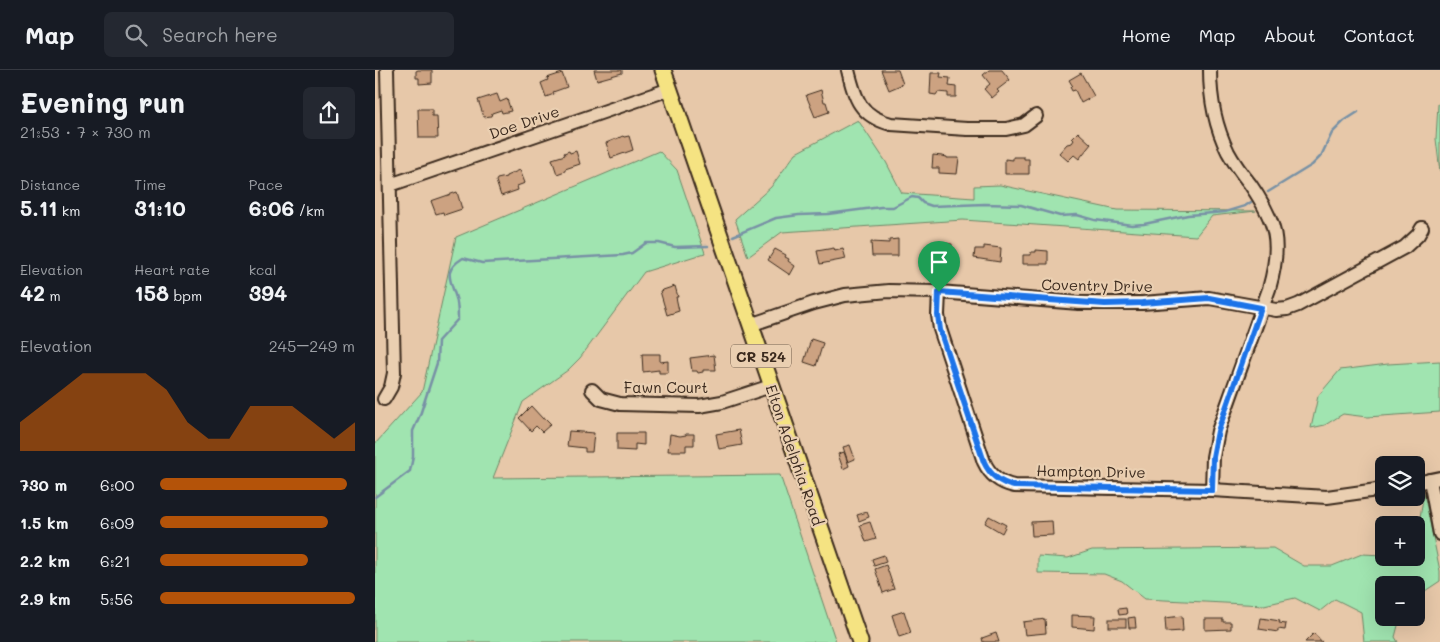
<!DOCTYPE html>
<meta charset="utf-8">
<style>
:root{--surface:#171b24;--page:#242831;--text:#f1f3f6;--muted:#9ea1a6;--line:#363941;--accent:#b45309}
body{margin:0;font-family:Mali,sans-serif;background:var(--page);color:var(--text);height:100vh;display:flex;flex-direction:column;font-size:19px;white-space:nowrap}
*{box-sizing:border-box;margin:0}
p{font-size:16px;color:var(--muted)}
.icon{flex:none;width:28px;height:28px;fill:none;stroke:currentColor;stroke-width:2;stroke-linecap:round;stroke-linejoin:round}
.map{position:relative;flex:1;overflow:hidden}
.panel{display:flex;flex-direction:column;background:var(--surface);width:375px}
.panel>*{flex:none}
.tools{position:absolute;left:1000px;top:386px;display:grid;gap:10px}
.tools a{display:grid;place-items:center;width:50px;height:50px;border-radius:8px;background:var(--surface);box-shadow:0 5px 20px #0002;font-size:25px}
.pin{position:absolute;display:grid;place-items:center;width:42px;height:42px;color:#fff;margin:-51px -21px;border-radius:50% 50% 50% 0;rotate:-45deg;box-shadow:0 0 5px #0007}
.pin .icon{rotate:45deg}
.round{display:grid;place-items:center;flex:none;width:52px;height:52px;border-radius:8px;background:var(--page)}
.headline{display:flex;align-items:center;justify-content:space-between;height:85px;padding:0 20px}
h1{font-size:28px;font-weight:800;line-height:38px}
.figures{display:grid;grid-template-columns:repeat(3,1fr);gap:8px;height:85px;padding:5px 20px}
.figures div{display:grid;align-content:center}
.figures b{font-size:21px;font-weight:800}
.figures small{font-size:14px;font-weight:400}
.figures p{font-size:14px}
.chart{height:140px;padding:10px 20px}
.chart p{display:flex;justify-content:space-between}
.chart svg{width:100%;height:90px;margin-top:5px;fill:var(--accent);opacity:.7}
ul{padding:0 20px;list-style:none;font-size:16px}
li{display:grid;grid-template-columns:80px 60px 1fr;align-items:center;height:38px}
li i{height:12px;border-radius:6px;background:var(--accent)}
header{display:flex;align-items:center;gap:30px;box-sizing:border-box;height:70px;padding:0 25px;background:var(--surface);border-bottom:1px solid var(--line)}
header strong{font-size:24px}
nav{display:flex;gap:28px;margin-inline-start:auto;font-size:18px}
.search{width:350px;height:45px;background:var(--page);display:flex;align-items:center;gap:12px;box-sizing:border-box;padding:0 18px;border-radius:8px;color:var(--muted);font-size:19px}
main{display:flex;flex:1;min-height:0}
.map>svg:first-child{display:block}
</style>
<header>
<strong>Map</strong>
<div class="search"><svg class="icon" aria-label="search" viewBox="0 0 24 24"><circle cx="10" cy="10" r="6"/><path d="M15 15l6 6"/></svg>Search here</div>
<nav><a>Home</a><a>Map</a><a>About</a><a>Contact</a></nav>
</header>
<main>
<section class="panel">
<div class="headline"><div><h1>Evening run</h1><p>21:53 · 7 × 730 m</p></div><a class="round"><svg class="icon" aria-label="share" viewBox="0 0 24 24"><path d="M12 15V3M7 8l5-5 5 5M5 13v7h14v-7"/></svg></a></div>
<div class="figures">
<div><p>Distance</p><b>5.11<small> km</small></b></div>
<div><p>Time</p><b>31:10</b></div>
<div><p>Pace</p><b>6:06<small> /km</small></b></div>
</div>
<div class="figures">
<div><p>Elevation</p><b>42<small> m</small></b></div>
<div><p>Heart rate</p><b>158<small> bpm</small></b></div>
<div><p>kcal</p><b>394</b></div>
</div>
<div class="chart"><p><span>Elevation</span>245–249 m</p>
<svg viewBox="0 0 160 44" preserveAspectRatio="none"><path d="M0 44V30L10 22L20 14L30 6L40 6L50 6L60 6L70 14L80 30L90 38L100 38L110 22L120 22L130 22L140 30L150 38L160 30V44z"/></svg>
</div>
<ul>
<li><b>730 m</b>6:00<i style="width:96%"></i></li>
<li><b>1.5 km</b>6:09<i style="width:86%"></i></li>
<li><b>2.2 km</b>6:21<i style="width:76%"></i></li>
<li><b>2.9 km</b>5:56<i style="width:100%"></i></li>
</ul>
</section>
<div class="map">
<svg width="1065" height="572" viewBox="0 0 1065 572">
<rect width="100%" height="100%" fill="#e7c8a9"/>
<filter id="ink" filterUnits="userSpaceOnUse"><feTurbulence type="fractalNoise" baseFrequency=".02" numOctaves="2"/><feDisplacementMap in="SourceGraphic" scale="10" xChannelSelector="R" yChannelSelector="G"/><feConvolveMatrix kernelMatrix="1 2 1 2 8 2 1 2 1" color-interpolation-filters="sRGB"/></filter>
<g filter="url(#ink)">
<g fill="#a0e4b0" stroke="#6e8767">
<path d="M1065,33V102L1061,69L1063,34Z"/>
<path d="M483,50L511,92L527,123L599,128V116L625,115L742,140L881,141L837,146L821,166L588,150L407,162L373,187L360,149L396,117L421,83Z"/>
<path d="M284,81L302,100L330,183L269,202L205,288L193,300L148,332L118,408L405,405L461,572H0V374L47,322L81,167Z"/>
<path d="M1065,291V342L992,347L968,344L950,355L936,358L943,326L965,300L1013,294Z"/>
<path d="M1049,423L1065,501V511L1041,527V515H1009V548H1025L1020,567L1023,572H989L986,542L960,529L945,541L920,528L889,535L770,529L747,511L729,504L663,503V486L693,488L717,480L898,478L929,496H957L987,484L1009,485V488H1041V472Z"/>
</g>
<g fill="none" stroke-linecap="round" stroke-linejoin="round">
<g stroke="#7891a5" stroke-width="2.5">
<path d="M893,122L937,95L946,86L957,63L969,51L983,42"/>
<path d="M358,166L401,148L424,145L453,144L506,137H518L537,127L543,128L548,133L557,136L610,134L646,135L685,146L702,145L720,150L757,155L769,154L813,145L850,142L870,136L876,132"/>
<path d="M0,427L35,401L38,387V361L45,345L62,293L63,271L83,249C83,241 83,232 80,225C74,207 69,200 88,188L107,193L248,185L257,183L271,173H284L300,177L333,176"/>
</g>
</g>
<g fill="#cca281" stroke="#3b2a1e">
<path d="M43,0H57V13L44,14V8H41V1Z"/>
<path d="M219,0H247V3L222,10Z"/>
<path d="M506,0H523L528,14L514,20Z"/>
<path d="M614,0H627L635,10L622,20L624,22L617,28L609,19L615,14L608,5Z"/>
<path d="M187,3L192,17L178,22L179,24L171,27L166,13L173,10L172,8Z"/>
<path d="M556,3H566L565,7L575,8L574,16L581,17V27H573V23L563,22L561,25L555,24Z"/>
<path d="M706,3L719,26L706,33L700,20L697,21L695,17L697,15L694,10Z"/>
<path d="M446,20L449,32H451L454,42L440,47L431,25Z"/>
<path d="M122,24L125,32L132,29L136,41L127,43L126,40L117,43L116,46L109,47L103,30Z"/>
<path d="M43,39H57V46H62L63,68H44Z"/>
<path d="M703,62L716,74L704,89L699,85L693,91L684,83L692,74L697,73L699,70L697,68Z"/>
<path d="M248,66L249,67L254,66L258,80L236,88L231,73Z"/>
<path d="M194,81L195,83L201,81L205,94L190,99V101L182,104L177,89L190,85L189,83Z"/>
<path d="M558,85L567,86L572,87V88H584L582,104L564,103V98H557Z"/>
<path d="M638,87H649V89H654V104H630V89L638,90Z"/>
<path d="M145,100L150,113L142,116L143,120L126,126L121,111L122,109L131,107V106Z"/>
<path d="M82,122L87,139L69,145L68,142L61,144L56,131Z"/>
<path d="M523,169V186H497L496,172L514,173V170Z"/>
<path d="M565,173L577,174L576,187H551V177H559V174Z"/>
<path d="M609,176L626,178L625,192L599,188L600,179H609Z"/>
<path d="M459,178L460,181L468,179L471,189L445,194L442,181Z"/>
<path d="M400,179L411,185L410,187L414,189L413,191L420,196L415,205L393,190Z"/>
<path d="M661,180L673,181V194H648V185H656V182H661Z"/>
<path d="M300,216L303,227H301L304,241L292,245L285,221Z"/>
<path d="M436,269L448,273L441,296L429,292Z"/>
<path d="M267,284H285V292L293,291V303H284V300L268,302Z"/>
<path d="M339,285L341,300H328V302L323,303L322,301H317L315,288Z"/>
<path d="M156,336L168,349L170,348L176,354L167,362L161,356L156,361L144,348Z"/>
<path d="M364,360L367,375L344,379L341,364Z"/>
<path d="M194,361L219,363L217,382H210V378L192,376Z"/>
<path d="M242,363H269V375L260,374V381L242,380Z"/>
<path d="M295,364L305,366L311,365V364H319V375H311V381H293Z"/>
<path d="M475,375L480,389L473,392L468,377Z"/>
<path d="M469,382L474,396L468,399L463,384Z"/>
<path d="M492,442L494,447L484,451L482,445Z"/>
<path d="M614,446L631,455L627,463L610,453Z"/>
<path d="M677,451L678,465L657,466L656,452Z"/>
<path d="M495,452L501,469L491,472L485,455Z"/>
<path d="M509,485L511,492L499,496L497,489Z"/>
<path d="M511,495L519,519L508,523L500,499Z"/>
<path d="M751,538L752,544L744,545L743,539Z"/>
<path d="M529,541L536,563L524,567L517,545Z"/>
<path d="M697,545L720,546L719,559L697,557Z"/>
<path d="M807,546L808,561L791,562L790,548Z"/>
<path d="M760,547L761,558H754L753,548Z"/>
<path d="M886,548L905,551L904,553L911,554L910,560L903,559V562L884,559Z"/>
<path d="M670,549L671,563L650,565L648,552Z"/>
<rect x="734" y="549" width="17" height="8"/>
<path d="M830,549H848V552H856V559L830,560Z"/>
<path d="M621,563L624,572H608L607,568Z"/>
<path d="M939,563L947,572H930Z"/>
</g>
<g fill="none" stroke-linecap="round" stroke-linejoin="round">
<g stroke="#3b2a1e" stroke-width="16">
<g id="minor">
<path d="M473,0C480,29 485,46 516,54L592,59H631L649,55L661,46"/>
<path d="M835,0C835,29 840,56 853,82C859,93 867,104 875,114C902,153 907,173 894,219L843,361L838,387L837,420"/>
<path d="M15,115L295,19"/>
<path d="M564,222L563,245L565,259L609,392C615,405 625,413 639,416L837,420L952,427L1009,419"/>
<path d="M375,255L439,233L470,225L514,221L564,222L704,233H767L834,228L901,240L912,239L923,235L1030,177L1043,165L1047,158"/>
<path d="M217,320L226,329L245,334L324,336L347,332L396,316"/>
<path d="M9,329L16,317L19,303L12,0"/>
<path d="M1055,410L1065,464"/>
<path d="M1041,413L1065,408"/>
</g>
</g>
<g stroke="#3b2a1e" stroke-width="19">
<path id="major" d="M288,0L485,572"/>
</g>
<use href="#minor" stroke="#eacfb1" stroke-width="12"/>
<use href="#major" stroke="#f5e382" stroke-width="15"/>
</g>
</g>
<g fill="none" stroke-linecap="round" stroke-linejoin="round" filter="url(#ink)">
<g stroke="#fff" stroke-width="10">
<path id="route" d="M564,222L730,234L767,233L834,228L886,238L843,361L838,387L837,420L639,416C625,413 615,405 609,392L565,260L563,245Z"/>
</g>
<use href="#route" stroke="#1a73e8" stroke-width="6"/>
</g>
<g text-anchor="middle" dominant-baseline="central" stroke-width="4.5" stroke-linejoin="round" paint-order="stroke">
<rect fill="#eacfb1" stroke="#705c4a" stroke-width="1" x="356" y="274.5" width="60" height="23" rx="4"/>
<g font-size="14" font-weight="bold" fill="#3b2a1e">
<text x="386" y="286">CR 524</text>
</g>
<g font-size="15" fill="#3b2a1e" stroke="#eacfb1">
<text transform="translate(149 52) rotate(-19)">Doe Drive</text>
<text transform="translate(722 215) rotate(1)">Coventry Drive</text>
<text x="291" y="317">Fawn Court</text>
<text transform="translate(420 385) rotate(71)">Elton Adelphia Road</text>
<text transform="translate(716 401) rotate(1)">Hampton Drive</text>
</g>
</g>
</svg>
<div class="tools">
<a><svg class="icon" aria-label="layers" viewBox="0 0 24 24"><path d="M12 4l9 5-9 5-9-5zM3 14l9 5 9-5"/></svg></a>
<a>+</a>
<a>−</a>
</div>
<div class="pin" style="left:564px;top:222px;background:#1e9e55"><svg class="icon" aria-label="arrive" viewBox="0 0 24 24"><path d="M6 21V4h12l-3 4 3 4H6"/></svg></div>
</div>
</main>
